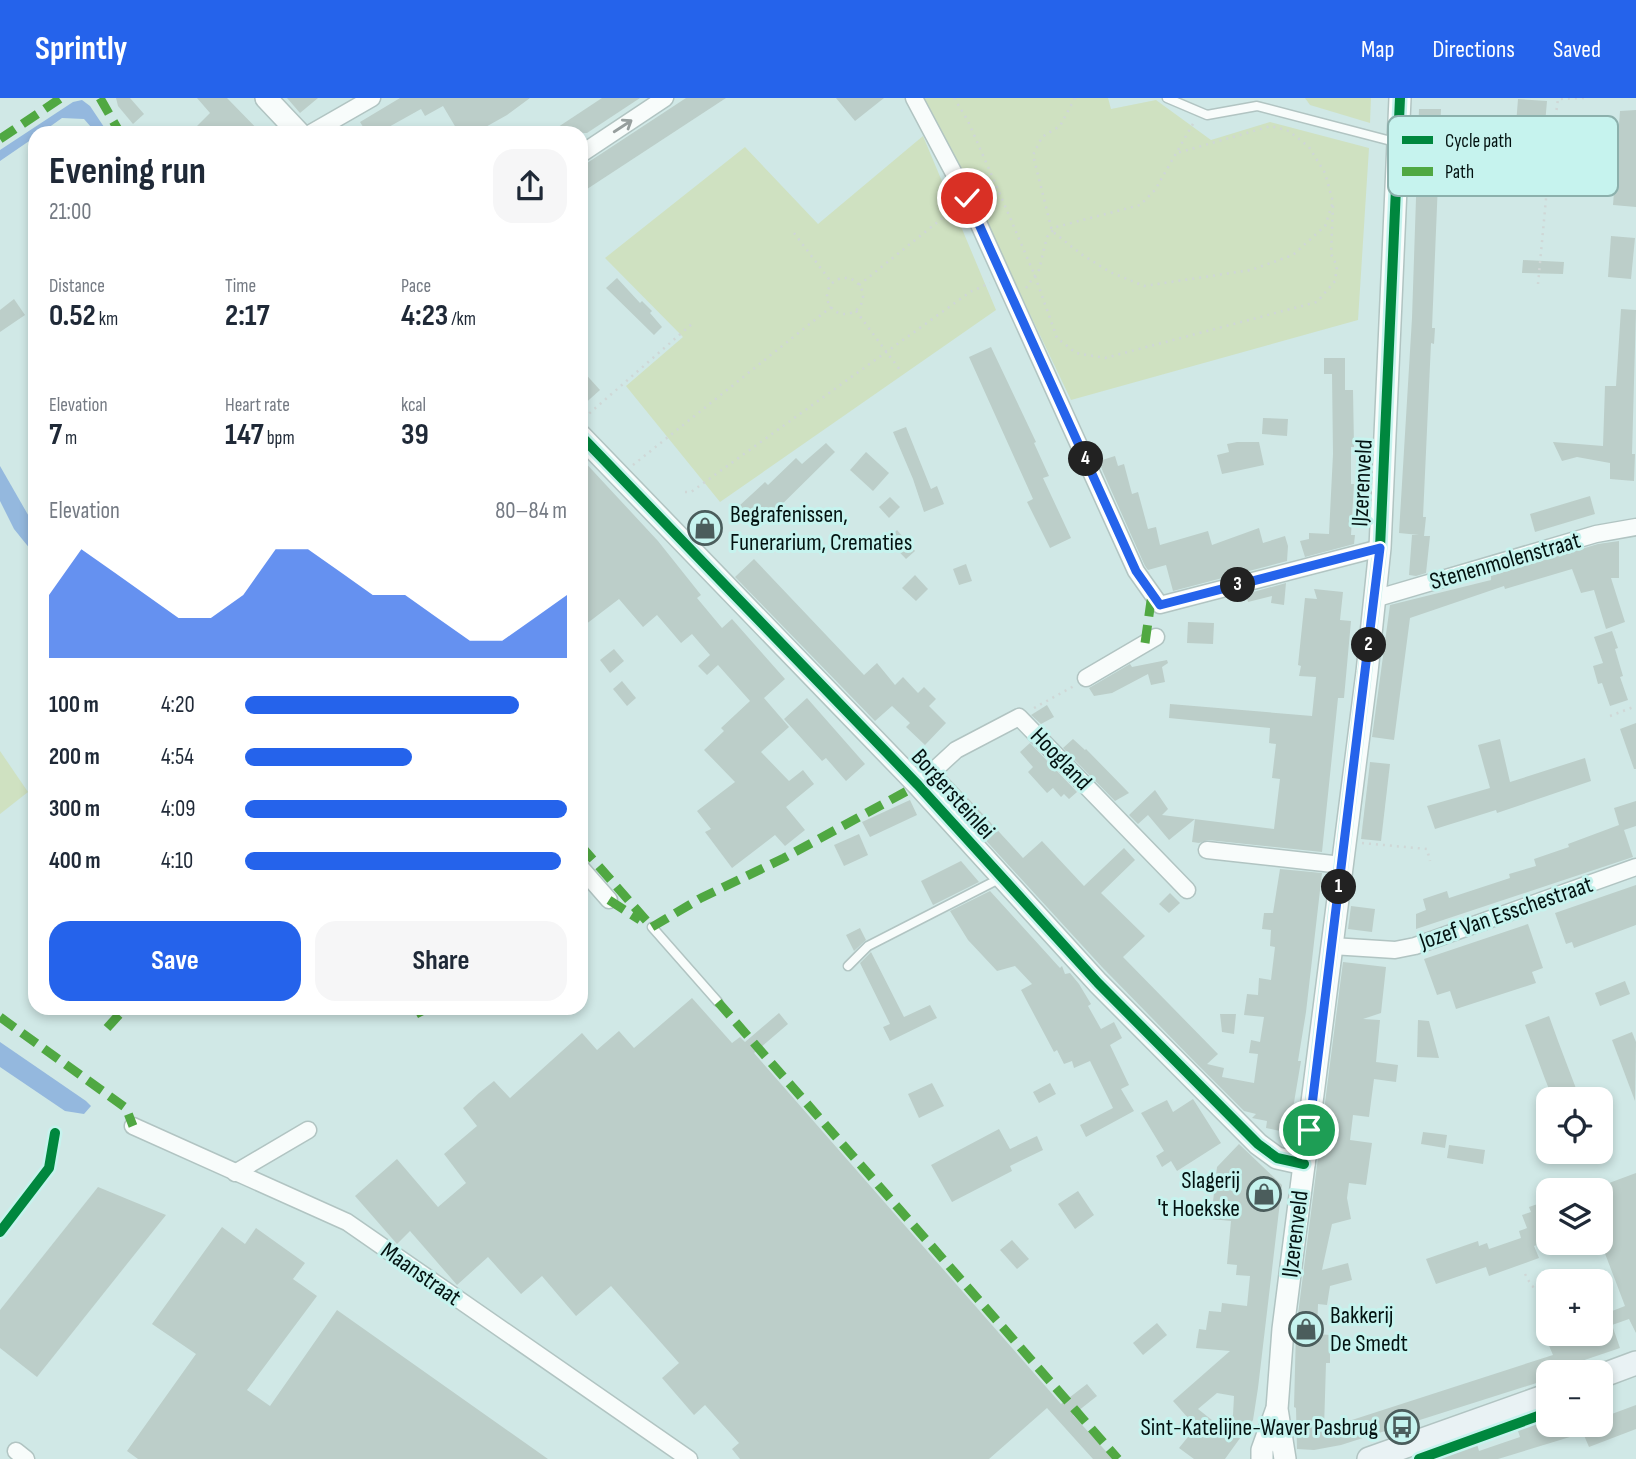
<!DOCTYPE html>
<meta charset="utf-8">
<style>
:root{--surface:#fff;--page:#f6f6f7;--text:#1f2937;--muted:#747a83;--accent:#2563eb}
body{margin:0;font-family:"Sofia Sans Condensed",sans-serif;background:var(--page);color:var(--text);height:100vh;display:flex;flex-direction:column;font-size:26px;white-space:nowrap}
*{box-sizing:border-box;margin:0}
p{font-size:23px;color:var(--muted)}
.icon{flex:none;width:38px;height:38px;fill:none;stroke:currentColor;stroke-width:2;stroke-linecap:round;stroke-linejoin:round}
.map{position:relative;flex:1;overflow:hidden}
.side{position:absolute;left:28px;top:28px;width:560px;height:889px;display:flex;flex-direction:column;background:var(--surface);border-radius:21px;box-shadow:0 4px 10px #0003}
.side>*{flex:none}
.tools{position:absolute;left:1536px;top:989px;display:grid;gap:14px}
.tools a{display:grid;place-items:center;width:77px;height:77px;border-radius:14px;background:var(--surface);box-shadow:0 4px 10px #0003;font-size:35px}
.pin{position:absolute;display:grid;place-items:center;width:60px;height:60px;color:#fff;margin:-30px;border:4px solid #fff;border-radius:50%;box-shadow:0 2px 7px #0007}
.km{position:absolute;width:35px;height:35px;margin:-18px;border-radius:50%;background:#222;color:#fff;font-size:19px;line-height:35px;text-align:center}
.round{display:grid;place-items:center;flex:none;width:74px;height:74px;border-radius:21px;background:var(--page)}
.overview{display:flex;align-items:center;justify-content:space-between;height:119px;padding:0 21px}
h1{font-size:38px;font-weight:700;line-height:52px}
.stats{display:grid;grid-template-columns:repeat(3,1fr);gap:10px;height:119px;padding:7px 21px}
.stats div{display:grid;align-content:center}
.stats b{font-size:30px;font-weight:700}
.stats small{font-size:19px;font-weight:400}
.stats p{font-size:19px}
.chart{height:196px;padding:14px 21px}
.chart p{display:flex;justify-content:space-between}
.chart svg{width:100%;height:126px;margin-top:7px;fill:var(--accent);opacity:.7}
.button{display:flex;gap:14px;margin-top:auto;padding:14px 21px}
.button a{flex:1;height:80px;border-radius:21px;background:var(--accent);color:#fff;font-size:28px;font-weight:700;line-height:80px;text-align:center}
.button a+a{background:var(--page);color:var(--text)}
ul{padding:0 21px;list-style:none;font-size:23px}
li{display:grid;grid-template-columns:112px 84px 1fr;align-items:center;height:52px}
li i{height:18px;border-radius:9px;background:var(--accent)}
header{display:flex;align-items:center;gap:42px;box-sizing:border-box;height:98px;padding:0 35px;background:var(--accent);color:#fff}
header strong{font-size:33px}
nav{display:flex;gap:38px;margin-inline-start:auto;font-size:24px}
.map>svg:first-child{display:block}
</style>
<header>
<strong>Sprintly</strong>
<nav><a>Map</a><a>Directions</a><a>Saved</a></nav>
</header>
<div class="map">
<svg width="1636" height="1361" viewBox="0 0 1636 1361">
<rect width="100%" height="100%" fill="#d0e8e6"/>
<g fill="#cfe1c1">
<path d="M923,0H1108L1111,11L1156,2L1211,42L1270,24L1369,50L1358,222L1071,302L973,97Z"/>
<path d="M1305,0H1371L1370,25L1310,7Z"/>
<path d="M923,38L996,212L720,404L626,288L683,239L605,160L745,49L818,126Z"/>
<path d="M0,653L28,694L0,716Z"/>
</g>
<g fill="#94b8de">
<path d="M82,2L90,8L108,35H92L91,29L84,21L62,20L41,35H35V39L0,63V52L73,4Z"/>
<path d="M0,368L35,429V457L14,431L0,403Z"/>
<path d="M0,944L86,1003L91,1008L84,1016L65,1013L0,969Z"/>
</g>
<g fill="#bccec9" fill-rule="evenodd">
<path d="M116,0H130L144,16L133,26L118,8Z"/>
<path d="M197,0H227L261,35H204L197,28L210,15Z"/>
<path d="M287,0H318L300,15Z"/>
<path d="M400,0H530L507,17L475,35H459L443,8L425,18L421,11L378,35H367L360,24Z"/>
<path d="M602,0H640L587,35H549Z"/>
<path d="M686,0H726L581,95V69Z"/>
<path d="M836,0H884L855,23Z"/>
<path d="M1518,1L1547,3L1543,49L1574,53L1571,76L1541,73V80L1512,78Z"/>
<path d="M1419,11H1441L1432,230H1435L1434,246L1431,245L1423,419H1426L1424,438H1430L1426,475L1416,478L1409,477L1412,437H1419L1399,435L1412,220Z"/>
<path d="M1636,12V109L1613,107L1620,13Z"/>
<path d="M1611,138L1635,140L1631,181L1608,179Z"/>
<path d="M1523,162L1564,164L1563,176L1522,175Z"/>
<path d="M617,180L640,205L642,203L652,213L650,215L662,229L654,237L606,190Z"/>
<path d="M14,201L25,217L0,234V212Z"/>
<path d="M1621,211L1636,212L1632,356H1635L1634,383L1610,381V365L1577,359L1562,363L1553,344L1603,348L1605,288H1616Z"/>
<path d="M991,249L1036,344L1034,345L1049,378L1043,380L1071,440L1050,450L1027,404L1033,401L969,259Z"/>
<path d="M1324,260H1345V292H1353L1354,349H1351V386H1354L1351,437H1355L1354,446L1305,459L1300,443L1309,441V435L1329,436L1333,356L1332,276H1324Z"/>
<path d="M581,271L600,292L581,309Z"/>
<path d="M1263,320L1288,321L1287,338L1262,336Z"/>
<path d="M906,329L931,391L937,388L944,406L924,414L913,381L893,334Z"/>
<path d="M1237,344H1259L1264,367L1222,376L1217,357L1229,354L1227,346Z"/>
<path d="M826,345L835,354L758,430L739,408L765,384L768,387L796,360L802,366Z"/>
<path d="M866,354L889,375L873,393L850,372Z"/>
<path d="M1115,358L1118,368L1124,366L1132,396L1138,394L1148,431L1156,429L1160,447L1208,433L1212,447L1259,430L1263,445L1285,438L1288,448L1287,463L1173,493L1166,467L1148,472L1145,468L1103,374L1099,363Z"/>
<path d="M581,360L658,443L701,497L697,500L722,530L732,521L785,581L764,600L789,629L761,654L789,683L803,672L814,686L786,709L805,732L785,748L775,737L732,770L705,734L711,731L697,713L735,684L704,652L724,633L721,630L750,603L718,567L707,577L698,568L710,557L692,536L681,545L657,517L643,529L619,501L581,530Z"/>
<path d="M1590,398L1595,416L1535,434L1530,416Z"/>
<path d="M890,399L900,409L889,420L879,409Z"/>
<path d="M706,416L721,432L705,446L689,427Z"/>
<path d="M897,432L915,453L906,461L888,442Z"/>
<path d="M1619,443V480H1611L1625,524L1606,531L1594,492L1581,495L1572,471L1505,491L1504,488L1410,520L1394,642L1372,639L1390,507L1491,482V478L1598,446Z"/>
<path d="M754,461L864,577L877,565L895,587L903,579L918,595L924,589L936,601L929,608L946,625L925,647L906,629L910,625L892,608L875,623L735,479Z"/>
<path d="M966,466L972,483L959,487L953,471Z"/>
<path d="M915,477L928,491L916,503L902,490Z"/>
<path d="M1286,485L1284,507L1271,505L1272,498L1248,504L1246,496Z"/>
<path d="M1314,491L1343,494L1340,522L1351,523L1344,600H1338L1322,754L1208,742L1199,745L1192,744L1195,721L1169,742L1148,717L1138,726L1129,717L1155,692L1168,711L1162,717L1274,731L1280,681L1272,680L1276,646L1269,645L1270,630L1169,620L1170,606L1312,618L1316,579L1299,578L1301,568L1298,567L1305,500L1317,501Z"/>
<path d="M1188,524L1214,525L1213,546L1187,545Z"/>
<path d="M1612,533L1618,550L1615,551L1623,578L1620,579L1628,602L1610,608L1602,585L1598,586L1593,568L1603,565L1594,539Z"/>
<path d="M614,551L624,563L610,575L600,562Z"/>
<path d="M1167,562L1168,565L1162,569L1165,584L1151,587L1148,576L1112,595L1094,598L1089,590L1130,566L1132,569Z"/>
<path d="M622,583L636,600L627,608L613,591Z"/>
<path d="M807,600L865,666L846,683L826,660L822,663L784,621Z"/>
<path d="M1047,607L1054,619L1041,626L1031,617Z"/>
<path d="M1636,625V671H1634L1620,631Z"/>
<path d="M1073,641L1085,652L1086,651L1129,695L1115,703L1063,650Z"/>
<path d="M1500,641L1510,684L1585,660L1591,683L1497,715L1496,712L1435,731L1427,708L1490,690L1478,647Z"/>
<path d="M1030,645L1077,694L1069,701L1064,696L1061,699L1053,690L1047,695L1028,674L1033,669L1020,654Z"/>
<path d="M1370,664L1390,666L1381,743L1361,741Z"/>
<path d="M945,676L963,695L949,701L935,686Z"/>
<path d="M968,700L1023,760L1042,743L1084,788L1124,750L1135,762L1101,795L1145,838L1123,859L1218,956L1207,966L1224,970L1222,979L1254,985L1258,956L1249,955L1251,942L1260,944L1264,919L1244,917L1247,896L1258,897L1259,880L1271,882L1275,849L1270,848L1271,832L1262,831L1264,815H1273L1280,771L1322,775L1306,914L1298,963H1301L1290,1028L1281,1026L1280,1033L1266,1030L1267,1023L1252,1020L1256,1016L1244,1013L1195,964L1102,869L957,711Z"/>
<path d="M910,702L917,717L870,739L862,724Z"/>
<path d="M1636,703V728L1624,732L1633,759L1416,831V816L1426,812L1423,801L1447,793L1449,800L1510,780L1509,776L1536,768L1534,761L1569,749L1568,746L1619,727L1614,710Z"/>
<path d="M859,736L868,757L844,768L834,747Z"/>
<path d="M961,763L979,784L933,807L921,783Z"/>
<path d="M1636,787V827L1574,850L1572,844L1566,846L1555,815Z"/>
<path d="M990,793L1060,870L1062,868L1065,876L1070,875L1079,886L1091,906L1088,908L1101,931L1114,924L1122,940L1110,947L1129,987L1121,991L1134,1013L1086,1039L1080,1027L1113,1010L1090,963L1074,970L1072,963L1064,966L1057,952L1054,954L1021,892L1032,886L1015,868L997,873L968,842L950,813Z"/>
<path d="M1170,795L1180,805L1169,815L1159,806Z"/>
<path d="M1351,808L1375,811L1372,834L1348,831Z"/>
<path d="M1528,826L1543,870L1532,874L1536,885L1456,911L1450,893L1437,897L1424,861Z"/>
<path d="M860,830L866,842L854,853L846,837Z"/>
<path d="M871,854L904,919L930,907L937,920L890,943L883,929L890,926L860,865Z"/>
<path d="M1343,864L1386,869L1381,915L1363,921L1380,922L1376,964L1398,967L1396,984L1374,981L1369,1019L1353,1017L1350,1042L1372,1045L1366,1087L1349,1085L1347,1100L1351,1121L1332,1126L1322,1172L1348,1165L1352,1182L1330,1188L1327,1207L1318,1206L1317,1236L1330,1237V1265H1326L1324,1331L1553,1257L1544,1236H1601V1203L1607,1215L1625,1208L1601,1145V1088L1636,1075V1235L1629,1221L1612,1227L1620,1250L1549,1274V1281L1341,1347L1314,1352L1297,1351L1296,1310L1294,1309L1296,1232Z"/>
<path d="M1625,883L1630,896L1600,908L1595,895Z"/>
<path d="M692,900L732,945L740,939L745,944L779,915L788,926L754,955L1061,1306L1087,1286L1097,1298L1073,1317L1113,1361H1093L1047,1310L989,1361H740L732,1351L739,1345L705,1307L694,1317L662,1280L679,1265L611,1188L576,1218L542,1178L521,1196L488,1159L457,1187L410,1133L397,1146L355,1098L397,1061L438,1109L466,1085L444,1056L477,1028L463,1010L479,995L494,983L510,1000L582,935L597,952L619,933L634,950Z"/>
<path d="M1220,916H1236L1234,936L1222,934Z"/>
<path d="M1549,918L1558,943L1580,1001H1553L1545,981L1525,927Z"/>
<path d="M1418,922L1429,923L1439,960L1417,959Z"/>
<path d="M1632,934L1636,944L1635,1003L1612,942Z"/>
<path d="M932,985L944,1008L919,1020L908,996Z"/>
<path d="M1050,985L1056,996L1039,1005L1033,994Z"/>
<path d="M1193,1001L1221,1045L1177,1073L1171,1063L1162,1069L1156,1058L1164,1053L1141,1015L1167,1002L1173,1014Z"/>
<path d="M999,1031L1010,1051L1037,1038L1043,1052L1010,1068L1012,1073L952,1104L931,1067Z"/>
<path d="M1423,1034L1447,1037L1445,1050L1421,1046Z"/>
<path d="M1239,1046L1282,1087L1258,1290L1253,1322L1225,1361H1194L1179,1350L1196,1329L1173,1303L1230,1253L1196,1250L1199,1231L1206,1232L1209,1213L1221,1214L1222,1205L1247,1208L1250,1178L1236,1177L1237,1167L1227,1166L1231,1123L1211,1121L1217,1069ZM1217,1295L1234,1298L1233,1317L1222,1330L1198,1311Z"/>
<path d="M1449,1047L1485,1052L1483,1066L1447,1060Z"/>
<path d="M98,1089L166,1117L37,1279L0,1250V1212Z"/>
<path d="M1078,1093L1094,1117L1075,1131L1058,1106Z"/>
<path d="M1549,1102V1143L1534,1148L1539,1160L1489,1178L1486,1169L1436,1186L1426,1161L1478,1143L1479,1148L1487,1145L1489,1151L1521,1140L1519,1133L1527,1130L1522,1117L1531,1114L1529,1109Z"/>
<path d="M222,1129L245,1146L256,1130L305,1165L293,1181L317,1198L247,1292L270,1308L337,1212L548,1361H138L127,1353L196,1256L152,1226Z"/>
<path d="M1012,1142L1029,1161L1017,1171L1000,1152Z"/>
<path d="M1157,1225L1167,1237L1143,1257L1133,1245Z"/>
<path d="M1636,1307V1331L1589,1349L1583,1335L1498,1361H1441L1440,1359L1477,1346L1479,1353L1520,1339L1517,1330L1540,1322L1542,1326H1601V1320Z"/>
</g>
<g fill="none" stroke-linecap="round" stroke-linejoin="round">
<g stroke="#b1c4c2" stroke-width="11">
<g id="service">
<path d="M1167,0L1207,17L1257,8L1395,44"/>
<path d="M652,829L718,904"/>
<path d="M848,868L868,848L1001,780"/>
</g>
</g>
<g stroke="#b1c4c2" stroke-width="19">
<g id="minor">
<path d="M914,0L967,100L1136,473L1160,507L1380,450"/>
<path d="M311,35L372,0"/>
<path d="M581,56L665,0"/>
<path d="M1374,501L1596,436L1636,429"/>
<path d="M1086,580L1156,539"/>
<path d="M918,687L956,652L1019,619L1187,792"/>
<path d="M1207,752L1342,767"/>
<path d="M581,770L609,802"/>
<path d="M1332,848L1395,852L1415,848L1636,769"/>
<path d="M133,1028L347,1124L689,1361"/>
<path d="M235,1075L308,1032"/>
<path d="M16,1353L26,1361"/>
</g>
</g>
<g stroke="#b1c4c2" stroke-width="24">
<g id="tertiary">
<path d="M266,0L299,35"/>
<path d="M581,338L918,687L1098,885L1258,1046L1277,1060L1304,1066"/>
<path d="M1262,1361V1352L1276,1313"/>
<path d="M1285,1361L1277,1311L1283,1231L1367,574L1380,450L1400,0"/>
</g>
</g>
<g stroke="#b1c4c2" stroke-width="26">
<g id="secondary">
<path d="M1601,1278L1636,1265"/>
<path d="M1369,1361L1549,1297"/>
</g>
</g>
<g stroke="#cfd7d6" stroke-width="2.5" stroke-dasharray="2 5" stroke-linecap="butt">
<path d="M954,0L968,23L996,87L1035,178L1057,240L1076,255L1105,260L1317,204L1335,183L1337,168L1331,156L1333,107"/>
<path d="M1075,0L1060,28L1042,39L1033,57L1052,133L1081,156L1110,174L1144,188L1251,172L1293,157L1325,128L1333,104L1325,75L1309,49L1289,33L1271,28L1177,55"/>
<path d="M794,135L832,185"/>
<circle cx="845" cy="198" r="18"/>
<path d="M1538,186L1549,69L1558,1L1585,0"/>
<path d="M859,187L955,110"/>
<path d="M1026,190L1039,172L1047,139L1056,129L1140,107L1155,92L1194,24"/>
<path d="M856,213L900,272"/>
<path d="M584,320L693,225"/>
<path d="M633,367L831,209"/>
<path d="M685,394H691L970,194L990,185"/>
<path d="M1034,610L1074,588"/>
<path d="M1610,618L1636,608"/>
<path d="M1362,745L1427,751L1430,763"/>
<path d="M1525,1176L1531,1187L1549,1202"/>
</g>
<use href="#service" stroke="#f8fcfb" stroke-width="8"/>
<use href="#minor" stroke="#f8fcfb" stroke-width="16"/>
<use href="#tertiary" stroke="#f8fcfb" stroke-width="21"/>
<use href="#secondary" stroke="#e9f2f4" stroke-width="23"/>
<g stroke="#50a842" stroke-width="9" stroke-dasharray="18 9" stroke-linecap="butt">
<path d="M100,0L120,35"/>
<path d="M0,41L61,0"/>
<path d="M1145,545L1152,496"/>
<path d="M581,748L652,829"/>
<path d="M609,802L640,822"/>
<path d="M652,829L701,800L784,760L918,687"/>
<path d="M718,904L1118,1361"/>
<path d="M418,910L422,918"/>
<path d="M0,919L126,1010L133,1028"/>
<path d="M107,930L125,910"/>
</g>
<g stroke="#c6f3ee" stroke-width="15">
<g id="cycleway">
<path d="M581,338L918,687L1098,885L1258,1046L1277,1060L1304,1066"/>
<path d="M1310,1021L1380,450L1400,0"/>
<path d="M0,1134L49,1070L55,1035"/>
<path d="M1419,1361L1549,1314"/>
</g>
</g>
<use href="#cycleway" stroke="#00873e" stroke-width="10"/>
</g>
<defs><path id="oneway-shaft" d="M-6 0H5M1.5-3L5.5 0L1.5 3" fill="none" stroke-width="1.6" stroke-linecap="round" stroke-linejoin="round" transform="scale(1.75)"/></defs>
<use stroke="#969e9d" href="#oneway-shaft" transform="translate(623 28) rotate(-33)"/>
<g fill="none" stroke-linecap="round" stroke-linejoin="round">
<g stroke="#fff" stroke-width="14">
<path id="route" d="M967,100L1136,473L1160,507L1380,450L1309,1032"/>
</g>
<use href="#route" stroke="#2563eb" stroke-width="9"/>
</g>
<defs>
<g id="shop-ring" transform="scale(1.75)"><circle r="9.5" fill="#c6f3ee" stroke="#4b5d5c" stroke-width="1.5"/><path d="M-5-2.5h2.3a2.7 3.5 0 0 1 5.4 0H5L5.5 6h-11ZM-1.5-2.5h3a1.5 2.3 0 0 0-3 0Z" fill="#4b5d5c"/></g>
<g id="bus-ring" transform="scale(1.75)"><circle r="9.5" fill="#c6f3ee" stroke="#4b5d5c" stroke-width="1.5"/><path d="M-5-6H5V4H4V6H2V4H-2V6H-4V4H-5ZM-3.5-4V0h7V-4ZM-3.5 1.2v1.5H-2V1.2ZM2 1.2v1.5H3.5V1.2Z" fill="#4b5d5c"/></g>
</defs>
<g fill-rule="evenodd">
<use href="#shop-ring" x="705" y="430"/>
<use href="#shop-ring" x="1264" y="1096"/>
<use href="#shop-ring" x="1306" y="1231"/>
<use href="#bus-ring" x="1402" y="1329"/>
</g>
<g text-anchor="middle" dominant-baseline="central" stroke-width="6" stroke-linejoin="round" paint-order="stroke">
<g font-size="24" fill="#031211" stroke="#c6f3ee">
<text transform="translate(1362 385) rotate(-87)">IJzerenveld</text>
<text transform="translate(1505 463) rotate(-16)">Stenenmolenstraat</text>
<text transform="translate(1061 661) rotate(46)">Hoogland</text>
<text transform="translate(953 696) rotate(48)">Borgersteinlei</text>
<text transform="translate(1506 815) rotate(-19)">Jozef Van Esschestraat</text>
<text transform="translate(1295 1136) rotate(-83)">IJzerenveld</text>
<text transform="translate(421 1176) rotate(35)">Maanstraat</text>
</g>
<g font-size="24" fill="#031211" stroke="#c6f3ee" text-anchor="start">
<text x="730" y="416">Begrafenissen,<tspan x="730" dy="28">Funerarium, Crematies</tspan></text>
<text x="1240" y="1082" text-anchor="end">Slagerij<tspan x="1240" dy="28">'t Hoekske</tspan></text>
<text x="1330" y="1217">Bakkerij<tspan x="1330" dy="28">De Smedt</tspan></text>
<text x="1378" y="1329" text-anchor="end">Sint-Katelijne-Waver Pasbrug</text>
</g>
</g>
<rect x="1388" y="18" width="230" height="80" rx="10" fill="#c6f3ee" stroke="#8cb0ac" stroke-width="2"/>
<rect x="1402" y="38" width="31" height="8" fill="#00873e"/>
<rect x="1402" y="69" width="31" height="9" fill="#50a842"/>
<g font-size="19" fill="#031211">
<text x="1445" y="49">Cycle path</text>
<text x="1445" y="80">Path</text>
</g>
</svg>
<div class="tools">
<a><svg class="icon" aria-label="locate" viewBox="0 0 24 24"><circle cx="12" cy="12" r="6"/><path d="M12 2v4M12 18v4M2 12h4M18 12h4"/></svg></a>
<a><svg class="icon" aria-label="layers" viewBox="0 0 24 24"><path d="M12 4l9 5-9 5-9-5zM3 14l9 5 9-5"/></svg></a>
<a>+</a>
<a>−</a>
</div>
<div class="pin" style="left:1309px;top:1032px;background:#1e9e55"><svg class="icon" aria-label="arrive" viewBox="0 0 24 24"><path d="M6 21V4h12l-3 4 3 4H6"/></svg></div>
<div class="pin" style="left:967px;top:100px;background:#d93025"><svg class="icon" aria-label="check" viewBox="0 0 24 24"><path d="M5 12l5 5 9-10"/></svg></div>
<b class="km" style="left:1339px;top:789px">1</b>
<b class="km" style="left:1369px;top:547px">2</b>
<b class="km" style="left:1238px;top:487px">3</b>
<b class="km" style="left:1086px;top:361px">4</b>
<section class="side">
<div class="overview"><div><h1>Evening run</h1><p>21:00</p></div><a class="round"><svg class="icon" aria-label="share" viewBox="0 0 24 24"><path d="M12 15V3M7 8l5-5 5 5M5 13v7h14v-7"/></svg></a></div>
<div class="stats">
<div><p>Distance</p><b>0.52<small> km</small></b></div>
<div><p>Time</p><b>2:17</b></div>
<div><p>Pace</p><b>4:23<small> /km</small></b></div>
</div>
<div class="stats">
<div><p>Elevation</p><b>7<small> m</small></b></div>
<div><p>Heart rate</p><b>147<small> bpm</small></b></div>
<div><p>kcal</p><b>39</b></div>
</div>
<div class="chart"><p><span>Elevation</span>80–84 m</p>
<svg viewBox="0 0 160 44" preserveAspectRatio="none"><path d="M0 44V22L10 6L20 14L30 22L40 30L50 30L60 22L70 6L80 6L90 14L100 22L110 22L120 30L130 38L140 38L150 30L160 22V44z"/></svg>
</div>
<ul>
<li><b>100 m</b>4:20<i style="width:85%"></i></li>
<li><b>200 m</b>4:54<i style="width:52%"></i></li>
<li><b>300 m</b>4:09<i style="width:100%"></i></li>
<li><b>400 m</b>4:10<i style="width:98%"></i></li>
</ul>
<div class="button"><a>Save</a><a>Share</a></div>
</section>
</div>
